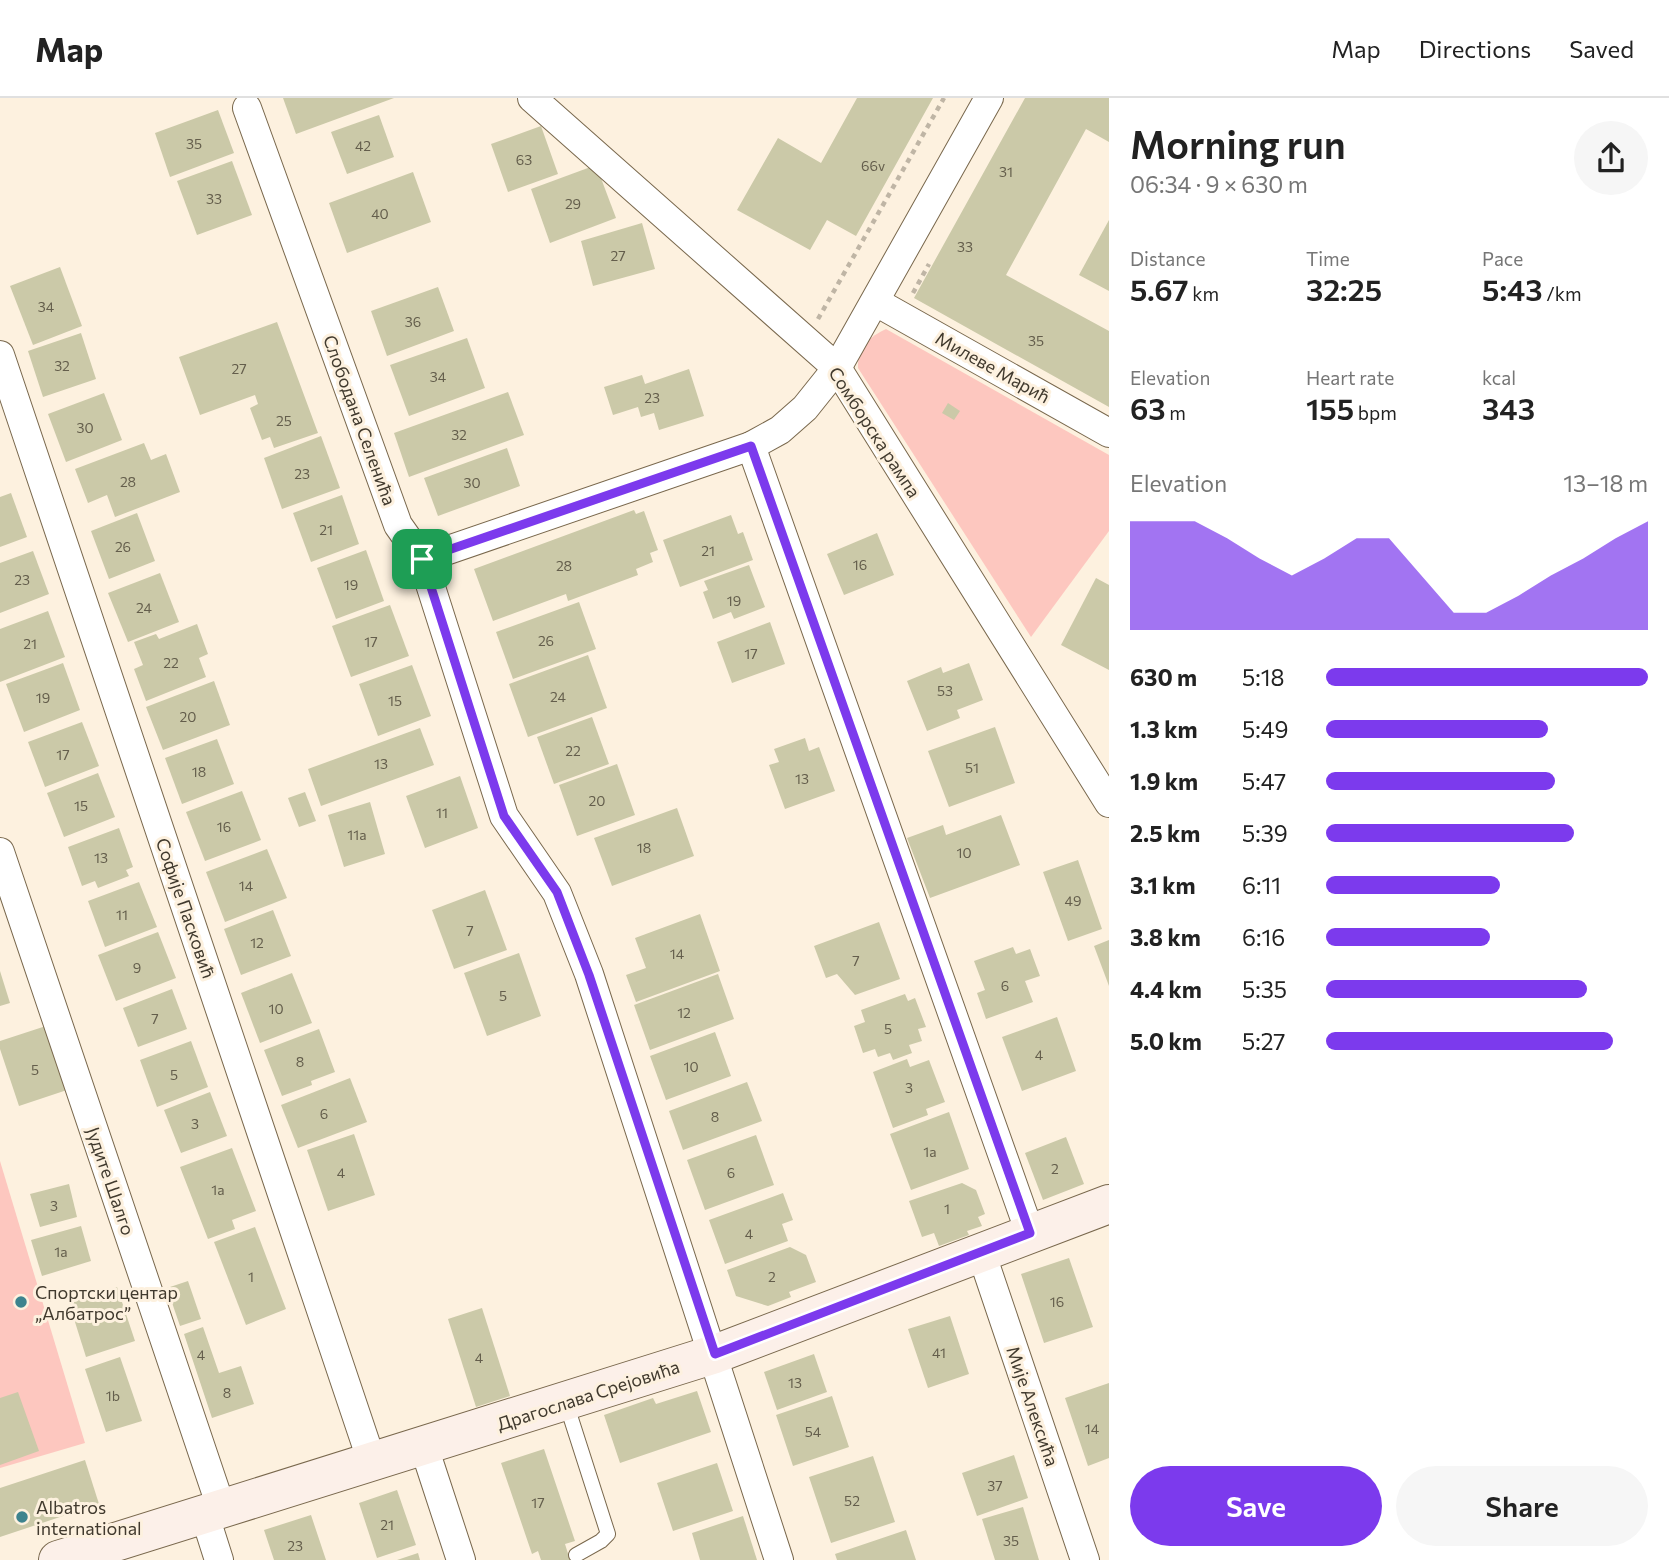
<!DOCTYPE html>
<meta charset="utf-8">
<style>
:root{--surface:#fff;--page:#f6f6f6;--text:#222;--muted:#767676;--line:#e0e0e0;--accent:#7c3aed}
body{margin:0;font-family:Commissioner,sans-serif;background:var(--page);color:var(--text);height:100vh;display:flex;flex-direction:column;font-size:26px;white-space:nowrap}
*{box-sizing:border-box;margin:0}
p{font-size:23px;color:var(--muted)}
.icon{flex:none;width:38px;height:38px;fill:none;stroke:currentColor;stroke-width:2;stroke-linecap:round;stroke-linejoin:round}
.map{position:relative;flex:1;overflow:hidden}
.details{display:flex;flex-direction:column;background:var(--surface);width:560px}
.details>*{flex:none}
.pin{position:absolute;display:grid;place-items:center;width:60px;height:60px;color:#fff;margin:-30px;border-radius:14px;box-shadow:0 4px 10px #0006}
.round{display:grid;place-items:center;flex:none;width:74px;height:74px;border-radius:37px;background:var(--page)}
.head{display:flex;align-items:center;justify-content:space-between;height:119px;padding:0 21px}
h1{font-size:38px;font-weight:600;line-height:52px}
.figures{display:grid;grid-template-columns:repeat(3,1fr);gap:10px;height:119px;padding:7px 21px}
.figures div{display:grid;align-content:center}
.figures b{font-size:30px;font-weight:600}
.figures small{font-size:19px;font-weight:400}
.figures p{font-size:19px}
.chart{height:196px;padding:14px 21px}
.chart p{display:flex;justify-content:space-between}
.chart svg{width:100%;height:126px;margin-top:7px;fill:var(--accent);opacity:.7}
.action{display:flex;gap:14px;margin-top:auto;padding:14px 21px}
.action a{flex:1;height:80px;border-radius:42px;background:var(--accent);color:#fff;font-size:28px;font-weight:600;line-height:80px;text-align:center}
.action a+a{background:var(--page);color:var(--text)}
ul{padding:0 21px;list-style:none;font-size:23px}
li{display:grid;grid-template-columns:112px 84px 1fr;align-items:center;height:52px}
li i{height:18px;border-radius:9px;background:var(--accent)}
header{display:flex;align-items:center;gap:42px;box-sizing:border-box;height:98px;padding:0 35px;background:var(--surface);border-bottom:2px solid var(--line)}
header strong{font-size:33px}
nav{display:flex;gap:38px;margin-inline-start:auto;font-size:24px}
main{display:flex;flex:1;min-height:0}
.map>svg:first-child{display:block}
</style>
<header>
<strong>Map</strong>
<nav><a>Map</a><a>Directions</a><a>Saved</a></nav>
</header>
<main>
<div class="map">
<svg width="1109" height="1462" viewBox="0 0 1109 1462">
<rect width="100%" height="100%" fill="#fdf1df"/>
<g fill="#fdc7bf">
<path d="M886,231L1109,357V433L1031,539L858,270C857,250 869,239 886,231Z"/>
<path d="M0,1063L85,1345L0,1370Z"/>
</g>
<g fill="#cbc9a8">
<path d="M283,0H394L296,36Z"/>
<path d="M857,0H933L856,138L827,122L810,152L737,112L778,40L821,65Z"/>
<path d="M1025,0H1109V44L1086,31L1006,177L1109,233V309L914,200Z"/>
<path d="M218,12L234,55L170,79L155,35Z"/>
<path d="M379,17L394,59L347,76L331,34Z"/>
<path d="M541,28L558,76L508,94L491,46Z"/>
<path d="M232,63L252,117L197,137L177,83Z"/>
<path d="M596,67L616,120L550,145L531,91Z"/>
<path d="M413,74L431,124L347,155L329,105Z"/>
<path d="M1109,122V193L1079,177Z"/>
<path d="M642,125L655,171L593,188L581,143Z"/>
<path d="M60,169L82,228L33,247L10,188Z"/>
<path d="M438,189L454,233L387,258L371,213Z"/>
<path d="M277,224L318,335L274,350L270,339L262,342L250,310L258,306L255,297L200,317L179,259Z"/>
<path d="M81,235L96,281L43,299L28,253Z"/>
<path d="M467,240L485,290L409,318L390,267Z"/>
<path d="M689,271L704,318L659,332L654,315L641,319L638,309L613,317L604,289L642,277L645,286Z"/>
<path d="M508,294L524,337L409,379L394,335Z"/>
<path d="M104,295L122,342L66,364L48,316Z"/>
<path d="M948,305L960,313L954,322L942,315Z"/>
<path d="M321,338L340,390L282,411L264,360Z"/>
<path d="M144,345L151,362L166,356L180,394L115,419L107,397L88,405L75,371Z"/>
<path d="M507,350L520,388L438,418L424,380Z"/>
<path d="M11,395L27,439L0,449V399Z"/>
<path d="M342,397L359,446L311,464L293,415Z"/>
<path d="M634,412L636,416L644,413L658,452L650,455L653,464L636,471L638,477L568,503L566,496L493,523L474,471Z"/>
<path d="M137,415L155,463L109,481L91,433Z"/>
<path d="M731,417L738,436L743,434L753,462L680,489L663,442Z"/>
<path d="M877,435L894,477L844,497L827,456Z"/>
<path d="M366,452L384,503L336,521L317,470Z"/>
<path d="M33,453L49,496L0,515V465Z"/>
<path d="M749,467L765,509L734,521L731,514L713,521L703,494L708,492L704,483Z"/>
<path d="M160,475L179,524L128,544L108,495Z"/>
<path d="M1096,480L1109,487V572L1061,547Z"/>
<path d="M579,504L596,551L513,581L496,534Z"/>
<path d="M390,507L409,558L351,579L332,528Z"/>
<path d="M48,513L65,559L0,584V531Z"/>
<path d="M770,524L785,566L732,585L717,544Z"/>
<path d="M197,526L208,556L199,560L206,579L146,603L134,571L143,567L134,544L156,536L159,541Z"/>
<path d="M588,557L607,610L528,639L509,586Z"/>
<path d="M63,565L80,612L24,634L6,586Z"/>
<path d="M969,565L983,602L957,612L960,620L927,633L907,583L941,569L943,575Z"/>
<path d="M412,567L431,618L378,638L359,586Z"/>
<path d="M214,583L230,627L163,652L146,609Z"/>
<path d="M592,619L609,666L554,686L537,639Z"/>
<path d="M82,624L99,668L45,689L28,644Z"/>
<path d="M995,629L1015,685L949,709L928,653Z"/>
<path d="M420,630L434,667L321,708L308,671Z"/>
<path d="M805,640L809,653L819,649L835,693L785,711L769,667L779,664L774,651Z"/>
<path d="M217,641L234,686L182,706L165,660Z"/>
<path d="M617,666L635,717L577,738L559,687Z"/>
<path d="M98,675L115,719L64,739L47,695Z"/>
<path d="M460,678L478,730L425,750L406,698Z"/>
<path d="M242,693L261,742L205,763L186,714Z"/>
<path d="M305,694L316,723L299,729L288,700Z"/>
<path d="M370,704L385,756L344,769L328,717Z"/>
<path d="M677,710L694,758L612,788L594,740Z"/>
<path d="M1001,717L1020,767L930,800L907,740L943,727L946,737Z"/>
<path d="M119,730L133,769L126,772L129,778L98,790L95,783L82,788L68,749Z"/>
<path d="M267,751L287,800L225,824L206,774Z"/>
<path d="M1078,762L1102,831L1068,843L1043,774Z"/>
<path d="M139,784L157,829L105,849L88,803Z"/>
<path d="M485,792L507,852L454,871L432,812Z"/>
<path d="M273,812L291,858L241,877L224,831Z"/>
<path d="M700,816L720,873L636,904L626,877L646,870L635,840Z"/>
<path d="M879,824L900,881L855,897L837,876L826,880L814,848Z"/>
<path d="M158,834L176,880L116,903L98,857Z"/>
<path d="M1109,842V888L1094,848Z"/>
<path d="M1013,849L1016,856L1030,851L1040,878L1025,883L1033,904L986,921L977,895L985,892L974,863Z"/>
<path d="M519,855L541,918L487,938L464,875Z"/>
<path d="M0,873L10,905L0,908Z"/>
<path d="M292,875L312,925L260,945L241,895Z"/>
<path d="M718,876L734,921L650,952L634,907Z"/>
<path d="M172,891L187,931L138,949L123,910Z"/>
<path d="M905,896L908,903L915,900L926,929L918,931L922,943L909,947L912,955L893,962L890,955L878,959L875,951L863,955L854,928L865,924L861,912Z"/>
<path d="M1057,919L1076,973L1022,993L1002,939Z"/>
<path d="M49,927L70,991L19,1008L0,951V943Z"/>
<path d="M319,931L335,974L311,983L312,987L282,998L264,952Z"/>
<path d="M715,934L731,978L666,1002L650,958Z"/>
<path d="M191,943L208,989L157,1009L140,962Z"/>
<path d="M907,961L910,969L929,962L945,1004L926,1011L928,1017L893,1030L873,974Z"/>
<path d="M350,980L367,1024L298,1050L281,1007Z"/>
<path d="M747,984L762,1023L683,1052L669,1013Z"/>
<path d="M210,994L227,1038L181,1055L164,1012Z"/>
<path d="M949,1014L969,1071L911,1092L890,1036Z"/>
<path d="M354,1036L375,1097L328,1113L307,1052Z"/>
<path d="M756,1037L774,1087L705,1112L687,1062Z"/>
<path d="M1066,1039L1084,1086L1043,1102L1025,1055Z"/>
<path d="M232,1050L256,1113L232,1122L235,1131L208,1141L180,1069Z"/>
<path d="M962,1085L976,1092L985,1116L978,1119L982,1128L967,1133L969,1137L939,1148L934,1135L922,1139L909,1103Z"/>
<path d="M69,1086L77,1119L40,1129L30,1096Z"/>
<path d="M783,1095L793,1122L782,1126L788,1143L725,1166L709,1122Z"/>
<path d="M81,1128L91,1163L42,1178L31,1142Z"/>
<path d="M255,1129L286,1211L246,1227L214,1144Z"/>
<path d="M790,1149L806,1157L816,1184L789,1194L791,1199L768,1208L736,1198L727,1172Z"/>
<path d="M1069,1160L1093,1229L1044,1245L1021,1176Z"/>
<path d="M188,1183L201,1221L180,1228L167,1190Z"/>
<path d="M117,1189L135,1243L86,1259L69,1205Z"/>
<path d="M482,1210L510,1298L476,1309L448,1221Z"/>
<path d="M950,1218L969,1276L928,1290L908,1231Z"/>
<path d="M203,1229L219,1275L241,1268L254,1306L212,1320L184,1236Z"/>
<path d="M814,1256L827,1294L777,1312L764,1274Z"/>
<path d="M120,1259L142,1323L106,1334L85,1271Z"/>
<path d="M1109,1285V1360L1088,1368L1065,1300Z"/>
<path d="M697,1293L711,1334L620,1365L604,1317L653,1300L656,1306Z"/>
<path d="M18,1294L39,1353L0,1367V1300Z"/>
<path d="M832,1298L849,1349L793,1368L776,1317Z"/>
<path d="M544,1351L575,1443L565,1446L570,1462H541L538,1453L532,1456L501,1365Z"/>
<path d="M1014,1357L1028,1400L977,1418L962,1375Z"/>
<path d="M873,1358L895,1424L831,1445L809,1379Z"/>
<path d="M85,1362L99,1406L0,1439V1390Z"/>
<path d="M717,1365L733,1413L673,1433L657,1385Z"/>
<path d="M397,1392L416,1447L377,1460L359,1405Z"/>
<path d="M1023,1409L1039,1462H995L982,1421Z"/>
<path d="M311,1417L326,1462H274L264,1432Z"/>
<path d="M743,1418L757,1462H700L692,1435Z"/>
<path d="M906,1432L916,1462H837L835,1456Z"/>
<path d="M418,1455L420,1462H397Z"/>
</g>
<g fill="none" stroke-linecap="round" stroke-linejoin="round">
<g stroke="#79684d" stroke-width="16">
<path id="lane" d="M566,1305L608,1436L601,1443L576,1457"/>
</g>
<g stroke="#79684d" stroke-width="30">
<g id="street">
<path d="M532,0L837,270L1109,705"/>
<path d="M247,10L398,427L422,461L504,718L557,795L589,876L779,1462"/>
<path d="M876,204L1109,335"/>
<path d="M0,257L372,1364"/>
<path d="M751,348L1030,1135"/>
<path d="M422,461L751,348L780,332L805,310L837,270L989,0"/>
<path d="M0,754L222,1412"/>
<path d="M981,1154L1085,1462"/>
<path d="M424,1349L461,1462"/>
<path d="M205,1418L219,1462"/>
</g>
</g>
<g stroke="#79684d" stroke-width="40">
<path id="secondary" d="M58,1462L715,1256L1109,1106"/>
</g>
<g stroke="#bfb5a5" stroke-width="4.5" stroke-dasharray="5 5" stroke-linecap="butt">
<path d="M913,195L929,166"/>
<path d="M818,221L944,0"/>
</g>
<use href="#lane" stroke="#fff" stroke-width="14"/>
<use href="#street" stroke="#fff" stroke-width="28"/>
<use href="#secondary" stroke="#fcf0e9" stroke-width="38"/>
</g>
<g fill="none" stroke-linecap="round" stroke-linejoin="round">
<g stroke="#fff" stroke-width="14">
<path id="route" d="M751,348L1030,1135L715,1256L589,877L557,794L504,718L422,461Z"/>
</g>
<use href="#route" stroke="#7c3aed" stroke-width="9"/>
</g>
<g fill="#3d838e" stroke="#fdf1df" stroke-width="2.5">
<circle cx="21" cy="1204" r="7"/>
<circle cx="22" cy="1419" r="7"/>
</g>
<g text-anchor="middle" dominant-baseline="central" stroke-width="6" stroke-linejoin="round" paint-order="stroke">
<g font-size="14" fill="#645e4c">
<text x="194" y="45">35</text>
<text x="363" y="47">42</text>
<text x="524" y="61">63</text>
<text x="873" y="67">66v</text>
<text x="1006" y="73">31</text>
<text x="214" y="100">33</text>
<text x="573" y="105">29</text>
<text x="380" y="115">40</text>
<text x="965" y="148">33</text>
<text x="618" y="157">27</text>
<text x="46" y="208">34</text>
<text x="413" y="223">36</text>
<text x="1036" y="242">35</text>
<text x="62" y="267">32</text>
<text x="239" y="270">27</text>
<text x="438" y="278">34</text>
<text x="652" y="299">23</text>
<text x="284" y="322">25</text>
<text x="85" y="329">30</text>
<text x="459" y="336">32</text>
<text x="302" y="375">23</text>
<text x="128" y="383">28</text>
<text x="472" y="384">30</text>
<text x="326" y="431">21</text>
<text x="123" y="448">26</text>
<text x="708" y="452">21</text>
<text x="860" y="466">16</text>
<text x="564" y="467">28</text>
<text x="22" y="481">23</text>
<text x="351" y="486">19</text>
<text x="734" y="502">19</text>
<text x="144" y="509">24</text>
<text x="546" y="542">26</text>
<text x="371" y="543">17</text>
<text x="30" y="545">21</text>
<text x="751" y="555">17</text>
<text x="171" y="564">22</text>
<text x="945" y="592">53</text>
<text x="558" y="598">24</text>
<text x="43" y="599">19</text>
<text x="395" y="602">15</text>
<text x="188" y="618">20</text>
<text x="573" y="652">22</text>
<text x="63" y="656">17</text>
<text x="381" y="665">13</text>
<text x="972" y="669">51</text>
<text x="199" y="673">18</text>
<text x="802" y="680">13</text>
<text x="597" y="702">20</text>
<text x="81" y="707">15</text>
<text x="442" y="714">11</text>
<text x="224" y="728">16</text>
<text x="357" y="736">11a</text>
<text x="644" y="749">18</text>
<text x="964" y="754">10</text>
<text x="101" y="759">13</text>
<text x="246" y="787">14</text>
<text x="1073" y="802">49</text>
<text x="122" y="816">11</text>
<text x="470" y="832">7</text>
<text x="257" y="844">12</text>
<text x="677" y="855">14</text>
<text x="856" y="862">7</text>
<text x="137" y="869">9</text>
<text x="1005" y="887">6</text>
<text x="503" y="897">5</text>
<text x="276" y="910">10</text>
<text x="684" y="914">12</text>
<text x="155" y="920">7</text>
<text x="888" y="930">5</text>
<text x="1039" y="956">4</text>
<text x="300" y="963">8</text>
<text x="691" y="968">10</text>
<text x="35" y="971">5</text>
<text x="174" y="976">5</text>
<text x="909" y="989">3</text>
<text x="324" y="1015">6</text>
<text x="715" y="1018">8</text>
<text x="195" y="1025">3</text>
<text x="930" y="1053">1a</text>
<text x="1055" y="1070">2</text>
<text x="341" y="1074">4</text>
<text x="731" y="1074">6</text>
<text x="218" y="1091">1a</text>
<text x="54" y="1107">3</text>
<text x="947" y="1110">1</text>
<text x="749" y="1135">4</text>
<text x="61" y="1153">1a</text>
<text x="251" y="1178">1</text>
<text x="772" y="1178">2</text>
<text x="1057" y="1203">16</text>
<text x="939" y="1254">41</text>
<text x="201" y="1256">4</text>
<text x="479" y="1259">4</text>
<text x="795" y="1284">13</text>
<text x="227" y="1294">8</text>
<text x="113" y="1297">1b</text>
<text x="1092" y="1330">14</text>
<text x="813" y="1333">54</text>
<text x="995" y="1387">37</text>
<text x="852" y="1402">52</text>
<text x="538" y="1404">17</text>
<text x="387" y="1426">21</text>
<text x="1011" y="1442">35</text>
<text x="295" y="1447">23</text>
</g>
<g font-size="18" fill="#413a2e" stroke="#fdf1df">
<text transform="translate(993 269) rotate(29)">Милеве Марић</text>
<text transform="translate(360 322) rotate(70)">Слободана Селенића</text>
<text transform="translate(875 334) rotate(57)">Сомборска рампа</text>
<text transform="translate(186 810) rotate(71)">Софије Пасковић</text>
<text transform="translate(111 1083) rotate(71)">Јудите Шалго</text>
<text transform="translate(588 1297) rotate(-18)">Драгослава Срејовића</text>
<text transform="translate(1033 1308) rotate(71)">Мије Алексића</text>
</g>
<g font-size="18" fill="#413a2e" stroke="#fdf1df" text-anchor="start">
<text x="35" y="1194">Спортски центар<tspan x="35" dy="21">„Албатрос”</tspan></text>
<text x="36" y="1409">Albatros<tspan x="36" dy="21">international</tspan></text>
</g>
</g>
</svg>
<div class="pin" style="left:422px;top:461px;background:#1e9e55"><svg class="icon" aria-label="arrive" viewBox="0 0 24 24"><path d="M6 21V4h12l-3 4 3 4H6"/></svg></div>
</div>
<section class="details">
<div class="head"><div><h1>Morning run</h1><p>06:34 · 9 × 630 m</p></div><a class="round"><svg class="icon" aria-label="share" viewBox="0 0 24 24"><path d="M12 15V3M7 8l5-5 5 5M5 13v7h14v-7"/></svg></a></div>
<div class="figures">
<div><p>Distance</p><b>5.67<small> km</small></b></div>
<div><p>Time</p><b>32:25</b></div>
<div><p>Pace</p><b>5:43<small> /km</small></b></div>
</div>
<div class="figures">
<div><p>Elevation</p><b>63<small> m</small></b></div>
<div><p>Heart rate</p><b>155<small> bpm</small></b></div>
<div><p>kcal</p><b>343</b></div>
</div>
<div class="chart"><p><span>Elevation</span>13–18 m</p>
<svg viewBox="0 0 160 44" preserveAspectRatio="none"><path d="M0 44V6L10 6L20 6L30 12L40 19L50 25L60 19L70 12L80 12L90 25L100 38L110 38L120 32L130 25L140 19L150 12L160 6V44z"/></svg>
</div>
<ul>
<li><b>630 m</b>5:18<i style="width:100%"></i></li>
<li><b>1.3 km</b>5:49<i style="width:69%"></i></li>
<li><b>1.9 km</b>5:47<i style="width:71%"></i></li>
<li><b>2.5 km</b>5:39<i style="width:77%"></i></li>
<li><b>3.1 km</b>6:11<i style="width:54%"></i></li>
<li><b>3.8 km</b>6:16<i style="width:51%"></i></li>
<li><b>4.4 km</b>5:35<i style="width:81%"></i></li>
<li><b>5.0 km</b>5:27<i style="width:89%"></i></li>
</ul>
<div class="action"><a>Save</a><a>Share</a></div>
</section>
</main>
